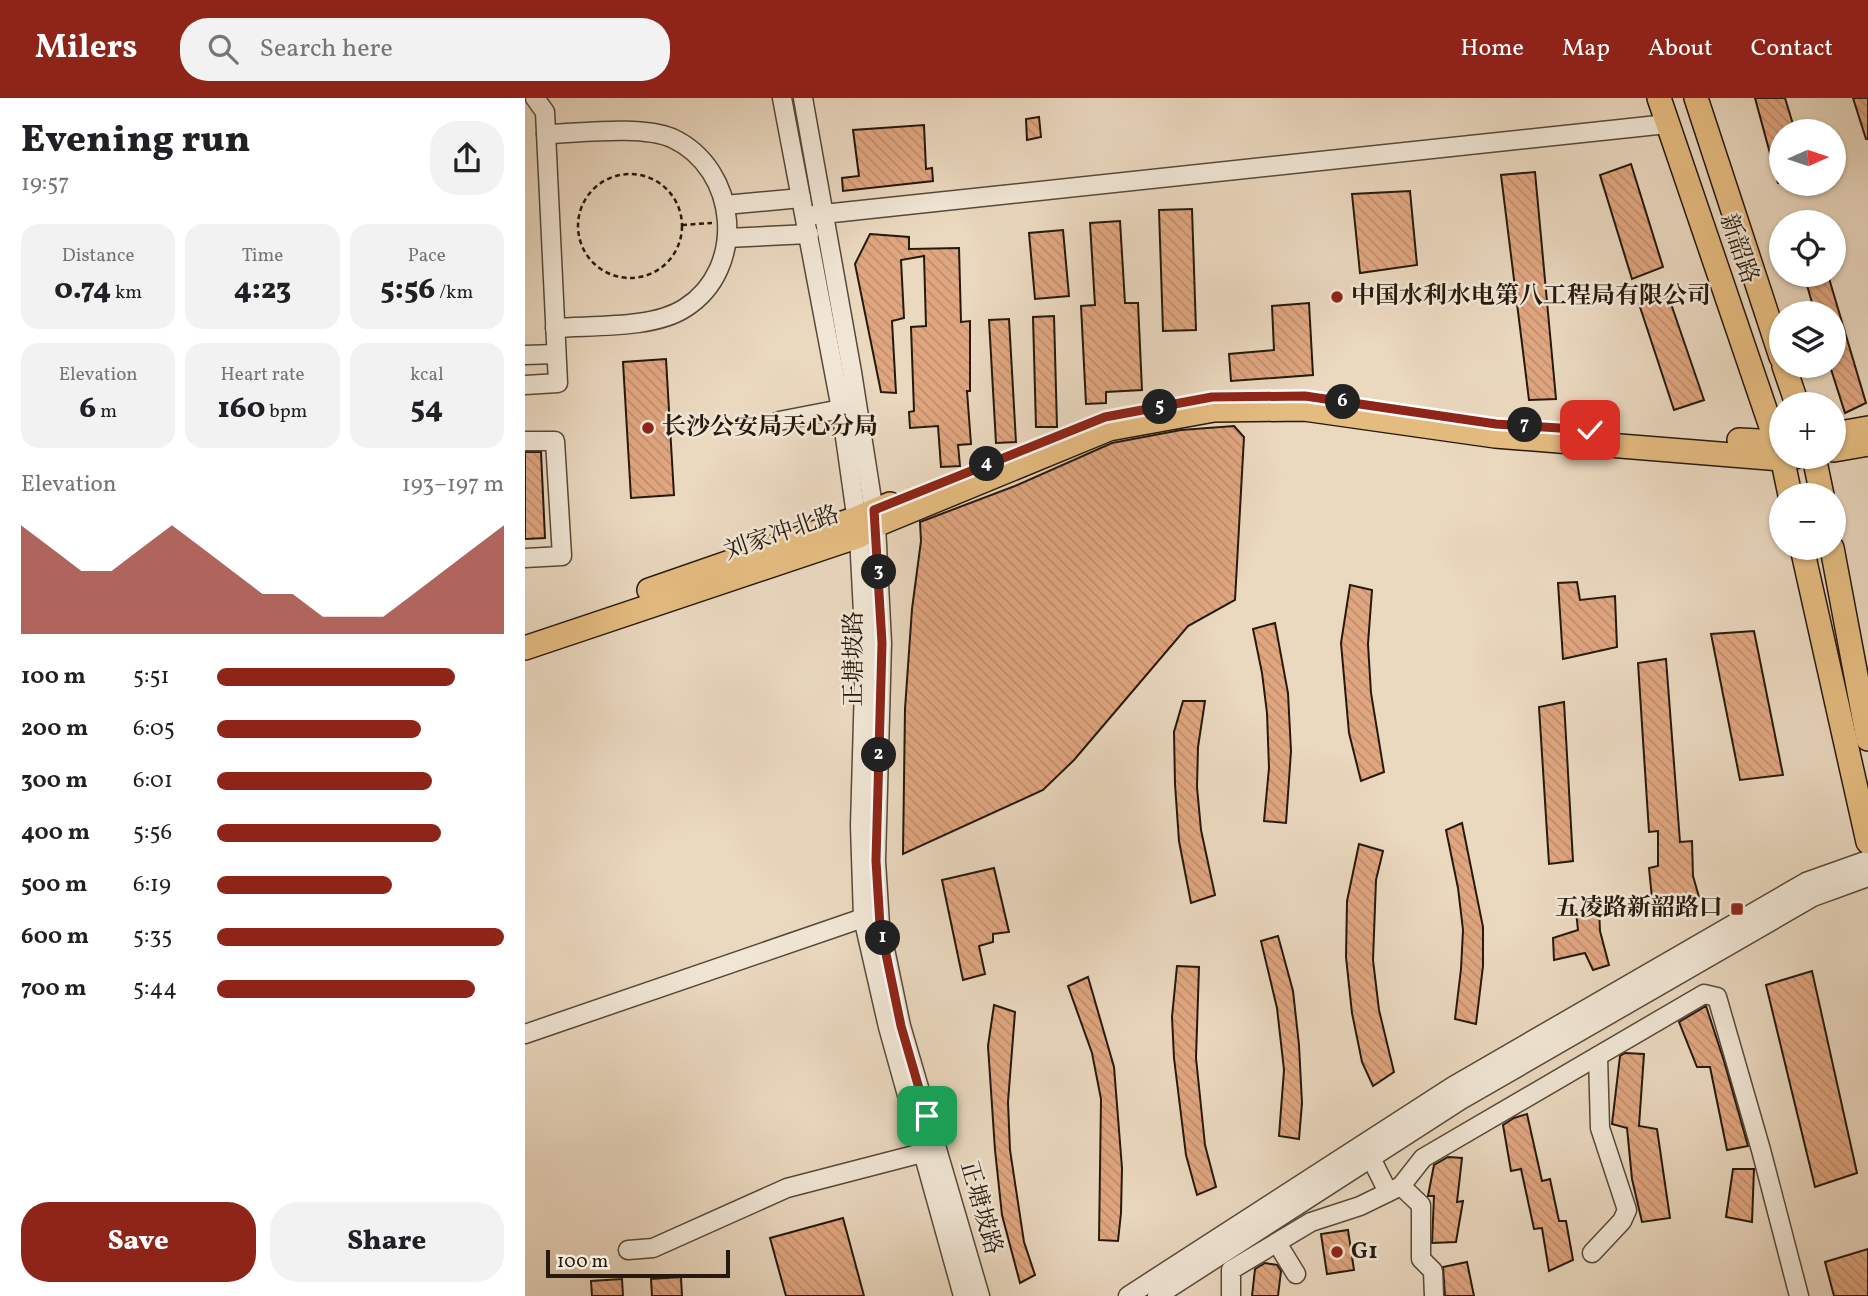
<!DOCTYPE html>
<meta charset="utf-8">
<style>
:root{--surface:#fff;--page:#f2f2f2;--text:#202124;--muted:#757577;--accent:#8f2418}
body{margin:0;font-family:Vollkorn,"Noto Serif SC",serif;background:var(--page);color:var(--text);height:100vh;display:flex;flex-direction:column;font-size:26px;white-space:nowrap}
*{box-sizing:border-box;margin:0}
p{font-size:23px;color:var(--muted)}
.icon{flex:none;width:38px;height:38px;fill:none;stroke:currentColor;stroke-width:2;stroke-linecap:round;stroke-linejoin:round}
.map{position:relative;flex:1;overflow:hidden}
.side{display:flex;flex-direction:column;background:var(--surface);width:525px}
.side>*{flex:none}
.needle{width:46px;rotate:87deg}
.fabs{position:absolute;left:1244px;top:21px;display:grid;gap:14px}
.fabs a{display:grid;place-items:center;width:77px;height:77px;border-radius:50%;background:var(--surface);box-shadow:0 2px 5px #0004;font-size:35px}
.scale{position:absolute;left:21px;bottom:18px;width:184px;box-sizing:border-box;padding-left:7px;border:4px solid #26190d;border-top:0;font-size:19px;line-height:24px;white-space:nowrap;color:#26190d;-webkit-text-stroke:5px #f1e6d5;paint-order:stroke}
.pin{position:absolute;display:grid;place-items:center;width:60px;height:60px;color:#fff;margin:-30px;border-radius:14px;box-shadow:0 4px 10px #0006}
.km{position:absolute;width:35px;height:35px;margin:-18px;border-radius:50%;background:#222;color:#fff;font-size:19px;line-height:35px;text-align:center}
.round{display:grid;place-items:center;flex:none;width:74px;height:74px;border-radius:28px;background:var(--page)}
.headline{display:flex;align-items:center;justify-content:space-between;height:119px;padding:0 21px}
h1{font-size:38px;font-weight:800;line-height:52px}
.figures{display:grid;grid-template-columns:repeat(3,1fr);gap:10px;height:119px;padding:7px 21px}
.figures div{display:grid;align-content:center;border-radius:18px;background:var(--page);text-align:center}
.figures b{font-size:30px;font-weight:800}
.figures small{font-size:19px;font-weight:400}
.figures p{font-size:19px}
.chart{height:196px;padding:14px 21px}
.chart p{display:flex;justify-content:space-between}
.chart svg{width:100%;height:126px;margin-top:7px;fill:var(--accent);opacity:.7}
.cta{display:flex;gap:14px;margin-top:auto;padding:14px 21px}
.cta a{flex:1;height:80px;border-radius:28px;background:var(--accent);color:#fff;font-size:28px;font-weight:800;line-height:80px;text-align:center}
.cta a+a{background:var(--page);color:var(--text)}
ul{padding:0 21px;list-style:none;font-size:23px}
li{display:grid;grid-template-columns:112px 84px 1fr;align-items:center;height:52px}
li i{height:18px;border-radius:9px;background:var(--accent)}
header{display:flex;align-items:center;gap:42px;box-sizing:border-box;height:98px;padding:0 35px;background:var(--accent);color:#fff}
header strong{font-size:33px}
nav{display:flex;gap:38px;margin-inline-start:auto;font-size:24px}
.search{width:490px;height:63px;background:var(--page);display:flex;align-items:center;gap:18px;box-sizing:border-box;padding:0 24px;border-radius:28px;color:var(--muted);font-size:26px}
main{display:flex;flex:1;min-height:0}
.map>svg:first-child{display:block}
</style>
<header>
<strong>Milers</strong>
<div class="search"><svg class="icon" aria-label="search" viewBox="0 0 24 24"><circle cx="10" cy="10" r="6"/><path d="M15 15l6 6"/></svg>Search here</div>
<nav><a>Home</a><a>Map</a><a>About</a><a>Contact</a></nav>
</header>
<main>
<section class="side">
<div class="headline"><div><h1>Evening run</h1><p>19:57</p></div><a class="round"><svg class="icon" aria-label="share" viewBox="0 0 24 24"><path d="M12 15V3M7 8l5-5 5 5M5 13v7h14v-7"/></svg></a></div>
<div class="figures">
<div><p>Distance</p><b>0.74<small> km</small></b></div>
<div><p>Time</p><b>4:23</b></div>
<div><p>Pace</p><b>5:56<small> /km</small></b></div>
</div>
<div class="figures">
<div><p>Elevation</p><b>6<small> m</small></b></div>
<div><p>Heart rate</p><b>160<small> bpm</small></b></div>
<div><p>kcal</p><b>54</b></div>
</div>
<div class="chart"><p><span>Elevation</span>193–197 m</p>
<svg viewBox="0 0 160 44" preserveAspectRatio="none"><path d="M0 44V6L10 14L20 22L30 22L40 14L50 6L60 14L70 22L80 30L90 30L100 38L110 38L120 38L130 30L140 22L150 14L160 6V44z"/></svg>
</div>
<ul>
<li><b>100 m</b>5:51<i style="width:83%"></i></li>
<li><b>200 m</b>6:05<i style="width:71%"></i></li>
<li><b>300 m</b>6:01<i style="width:75%"></i></li>
<li><b>400 m</b>5:56<i style="width:78%"></i></li>
<li><b>500 m</b>6:19<i style="width:61%"></i></li>
<li><b>600 m</b>5:35<i style="width:100%"></i></li>
<li><b>700 m</b>5:44<i style="width:90%"></i></li>
</ul>
<div class="cta"><a>Save</a><a>Share</a></div>
</section>
<div class="map">
<svg width="1343" height="1198" viewBox="0 0 1343 1198">
<defs>
<pattern id="building-back-hatch" width="6" height="6" patternUnits="userSpaceOnUse" patternTransform="scale(1.75)"><rect width="6" height="6" fill="#e0a680"/><path d="M-1 5l2 2M0 0l6 6M5-1l2 2" fill="none" stroke="#c08e6d"/></pattern>
</defs>
<rect width="100%" height="100%" fill="#ead8bf"/>
<filter id="stains"><feTurbulence type="fractalNoise" baseFrequency=".00286" numOctaves="4"/><feColorMatrix values="0 0 0 0 .2 0 0 0 0 .09 0 0 0 0 .02 0 0 0 .5 -.17"/></filter>
<radialGradient id="worn" r=".72"><stop offset=".6" stop-color="#630" stop-opacity="0"/><stop offset="1" stop-color="#630" stop-opacity=".3"/></radialGradient>
<g fill="url(#building-back-hatch)" stroke="#26190d" stroke-width="2">
<path d="M1230,0H1260L1270,33H1256V85H1253Z"/>
<path d="M1328,0H1343V41H1341Z"/>
<path d="M514,19L516,39L502,42L501,21Z"/>
<path d="M399,27L401,71L407,70L408,83L318,93L317,80L334,78L328,32Z"/>
<path d="M1106,66L1138,169L1107,181L1075,77Z"/>
<path d="M1010,74L1031,301L1004,302L976,77Z"/>
<path d="M885,93L892,167L835,175L827,96Z"/>
<path d="M667,111L671,232L638,233L634,112Z"/>
<path d="M595,123L600,205H613L617,292L581,294V305L561,306L556,208L570,207L565,125Z"/>
<path d="M538,132L544,198L510,201L504,135Z"/>
<path d="M345,136L384,139V151L434,150L436,224L445,223V293H442L446,346L433,347L435,368L416,369L413,328L385,330L384,314L389,313L386,229L401,228L399,158L376,162L379,220L367,223L371,295L356,294L330,166Z"/>
<path d="M1279,177H1303L1341,305L1320,315L1305,268H1309V215H1290Z"/>
<path d="M1143,197L1179,302L1149,312L1114,206Z"/>
<path d="M784,205L788,277L706,283L704,256L749,252L747,208Z"/>
<path d="M529,218L532,329H511L508,219Z"/>
<path d="M484,221L491,344L471,345L464,222Z"/>
<path d="M141,261L149,397L106,400L98,264Z"/>
<path d="M709,328L719,339L710,502L663,528L549,662L518,692L378,756L380,611L387,511L396,443L395,424L490,388L587,345L656,332Z"/>
<path d="M0,354H16L20,440L0,441Z"/>
<path d="M1052,484L1055,502L1090,498L1092,549L1038,561L1033,485Z"/>
<path d="M825,487L847,492L843,546L846,595L859,674L836,683L824,635L816,545Z"/>
<path d="M750,525L763,595L766,653L761,725L739,723L744,670L742,615L737,575L728,531Z"/>
<path d="M1229,533L1258,677L1215,682L1186,536Z"/>
<path d="M1141,561L1155,744L1167,743L1168,778L1174,799L1161,810L1149,799L1127,800L1124,770L1133,768V733L1124,734L1113,565Z"/>
<path d="M658,603H680L673,649L672,689L676,732L690,797L666,805L654,743L650,686L649,634Z"/>
<path d="M1039,604L1048,763L1024,766L1014,609Z"/>
<path d="M937,725L958,829V868L951,926L930,921L936,871L938,832L933,790L921,732Z"/>
<path d="M834,746L858,753L851,782L848,862L854,912L869,974L848,988L837,964L827,915L821,859L822,803Z"/>
<path d="M469,770L484,834L468,836V844L454,848L460,876L438,882L417,782Z"/>
<path d="M1074,810L1075,833L1084,867L1068,872L1060,855L1029,862L1028,840L1053,832L1051,813Z"/>
<path d="M753,838L768,893L774,947L777,1005L774,1041L754,1038L759,972L752,910L736,843Z"/>
<path d="M652,868L674,869L671,960L680,1047L691,1089L672,1097L661,1057L649,960L647,919Z"/>
<path d="M1287,873L1332,1075L1290,1089L1241,887Z"/>
<path d="M563,879L589,969L597,1070L596,1115L593,1143L574,1142L576,1001L567,955L543,888Z"/>
<path d="M469,907L490,914L483,1004L485,1052L499,1144L510,1177L495,1185L477,1117L470,1052L463,948Z"/>
<path d="M1181,908L1199,963L1223,1048L1202,1052L1185,969H1172L1154,924Z"/>
<path d="M1100,955L1119,956L1114,1028L1132,1031L1145,1120L1117,1124L1107,1081L1102,1030L1087,1026L1095,958Z"/>
<path d="M1002,1016L1017,1083L1025,1081L1034,1123H1041L1048,1162L1024,1173L1017,1130L1009,1131L996,1071L986,1073L978,1027L989,1020Z"/>
<path d="M923,1059L937,1060L932,1104L938,1103L931,1144L907,1145L909,1098H903L909,1067Z"/>
<path d="M1208,1071H1229L1227,1124L1201,1119Z"/>
<path d="M318,1120L339,1198H261L245,1140Z"/>
<path d="M823,1132L829,1172L802,1176L796,1136Z"/>
<path d="M1343,1151V1198H1309L1300,1164Z"/>
<path d="M942,1164L949,1198H920L918,1169Z"/>
<path d="M740,1165L752,1167L756,1173L753,1198H727L730,1171Z"/>
<path d="M156,1179L157,1198H127L126,1181Z"/>
<path d="M97,1181L98,1198H67L66,1183Z"/>
</g>
<g fill="none" stroke-linecap="round" stroke-linejoin="round">
<g stroke="#57493a" stroke-width="21">
<g id="minor">
<path d="M257,0L316,311L334,438L340,553L335,728L338,820L363,929L438,1198"/>
<path d="M278,0L327,274L351,427L357,545L351,763L355,827L376,928L455,1198"/>
<path d="M21,36C55,35 117,27 147,40C214,71 222,171 160,210C128,231 68,227 30,230"/>
<path d="M200,107L276,100"/>
<path d="M289,117L1142,26"/>
<path d="M202,140L284,136"/>
<path d="M0,257L31,256"/>
<path d="M0,287L33,285L20,14L10,0"/>
<path d="M254,323L316,311"/>
<path d="M0,343H30L37,458L0,460"/>
<path d="M0,936L338,820"/>
<path d="M841,1050L863,1094"/>
<path d="M876,1088L896,1107V1161L908,1173L909,1198"/>
<path d="M752,1145L771,1176"/>
<path d="M103,1152L128,1150L262,1090L397,1055"/>
<path d="M1067,1155L1097,1123L1102,1112L1075,1030L1073,958"/>
<path d="M603,1198L928,988L1281,784L1343,762"/>
<path d="M632,1198L936,1002L1288,799L1343,779"/>
<path d="M706,1198V1172L786,1124L835,1108L876,1088L898,1060L1179,896L1192,899L1236,1052L1274,1198"/>
</g>
</g>
<g stroke="#26190d" stroke-width="26">
<g id="major">
<path d="M1134,0L1256,358"/>
<path d="M1171,0L1256,259"/>
<path d="M1259,268L1272,306"/>
<path d="M1309,336L1343,330"/>
<path d="M1214,342L1256,344"/>
<path d="M1309,352L1343,346"/>
<path d="M1257,359L1265,397"/>
<path d="M1289,359L1297,397"/>
<path d="M1277,450L1343,744"/>
<path d="M1307,450L1343,641"/>
<path d="M124,492L332,420L365,406"/>
<path d="M0,550L334,438L351,427L584,331L689,312L779,311L970,338L1257,361L1270,359"/>
</g>
</g>
<g stroke="#26190d" stroke-width="2.5" stroke-dasharray="5 3.5" stroke-linecap="butt">
<circle cx="105" cy="128" r="52"/>
<path d="M157,127L187,125"/>
</g>
<use href="#minor" stroke="#f1e6d5" stroke-width="18"/>
<use href="#major" stroke="#e5bc80" stroke-width="23"/>
</g>
<g fill="none" stroke-linecap="round" stroke-linejoin="round">
<g stroke="#fff" stroke-width="14">
<path id="route" d="M402,1018L376,928L355,827L351,763L357,545L349,412L580,319L687,299L780,298L971,326L1065,332"/>
</g>
<use href="#route" stroke="#8f2418" stroke-width="9"/>
</g>
<g fill="#8f2418" stroke="#f1e6d5" stroke-width="2.5">
<circle cx="812" cy="199" r="7"/>
<circle cx="123" cy="330" r="7"/>
<rect x="1205" y="804" width="14" height="14" rx="3.5"/>
<circle cx="812" cy="1154" r="7"/>
</g>
<g text-anchor="middle" dominant-baseline="central" stroke-width="5" stroke-linejoin="round" paint-order="stroke">
<g font-size="24" fill="#26190d" stroke="#f1e6d5">
<text transform="translate(1213 151) rotate(71)">新韶路</text>
<text transform="translate(257 436) rotate(-19)">刘家冲北路</text>
<text transform="translate(330 561) rotate(-90)">正塘坡路</text>
<text transform="translate(455 1110) rotate(74)">正塘坡路</text>
</g>
<g font-size="24" font-weight="bold" fill="#26190d" stroke="#f1e6d5" text-anchor="start">
<text x="826" y="199">中国水利水电第八工程局有限公司</text>
<text x="137" y="330">长沙公安局天心分局</text>
<text x="1198" y="811" text-anchor="end">五凌路新韶路口</text>
<text x="826" y="1154">G1</text>
</g>
</g>
<rect width="100%" height="100%" filter="url(#stains)"/>
<rect width="100%" height="100%" fill="url(#worn)"/>
</svg>
<div class="fabs">
<a><svg class="needle" viewBox="-14 -14 28 28"><path d="M0-13l5 13h-10z" fill="#e53935"/><path d="M0 13l5-13h-10z" fill="#757577"/></svg></a>
<a><svg class="icon" aria-label="locate" viewBox="0 0 24 24"><circle cx="12" cy="12" r="6"/><path d="M12 2v4M12 18v4M2 12h4M18 12h4"/></svg></a>
<a><svg class="icon" aria-label="layers" viewBox="0 0 24 24"><path d="M12 4l9 5-9 5-9-5zM3 14l9 5 9-5"/></svg></a>
<a>+</a>
<a>−</a>
</div>
<div class="scale">100 m</div>
<div class="pin" style="left:402px;top:1018px;background:#1e9e55"><svg class="icon" aria-label="arrive" viewBox="0 0 24 24"><path d="M6 21V4h12l-3 4 3 4H6"/></svg></div>
<div class="pin" style="left:1065px;top:332px;background:#d93025"><svg class="icon" aria-label="check" viewBox="0 0 24 24"><path d="M5 12l5 5 9-10"/></svg></div>
<b class="km" style="left:358px;top:840px">1</b>
<b class="km" style="left:354px;top:657px">2</b>
<b class="km" style="left:354px;top:474px">3</b>
<b class="km" style="left:462px;top:366px">4</b>
<b class="km" style="left:635px;top:309px">5</b>
<b class="km" style="left:818px;top:304px">6</b>
<b class="km" style="left:1000px;top:327px">7</b>
</div>
</main>
